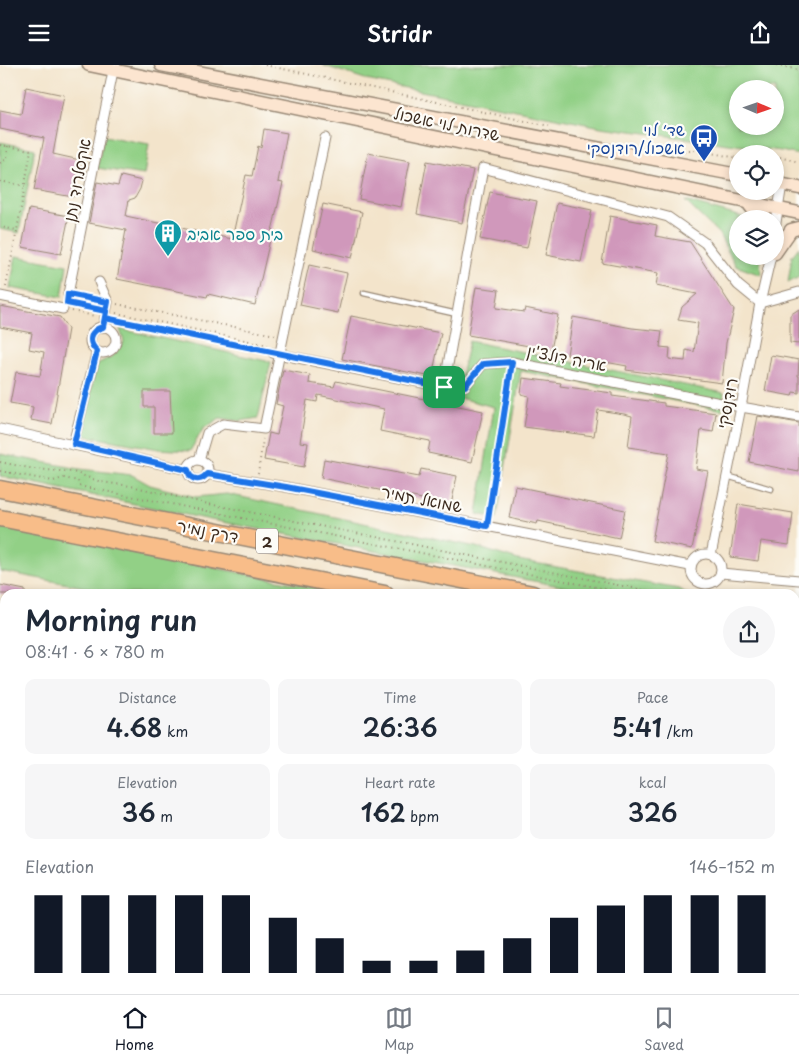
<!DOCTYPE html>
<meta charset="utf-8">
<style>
:root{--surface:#fff;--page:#f6f6f7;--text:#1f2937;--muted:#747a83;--line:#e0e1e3;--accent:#111827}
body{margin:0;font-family:"Playpen Sans","Playpen Sans Hebrew",sans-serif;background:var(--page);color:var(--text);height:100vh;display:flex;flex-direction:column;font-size:19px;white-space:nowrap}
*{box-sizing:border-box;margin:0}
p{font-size:16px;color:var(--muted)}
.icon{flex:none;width:28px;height:28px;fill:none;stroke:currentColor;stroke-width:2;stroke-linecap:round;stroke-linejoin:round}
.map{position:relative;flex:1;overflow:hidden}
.details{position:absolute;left:0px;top:524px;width:800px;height:406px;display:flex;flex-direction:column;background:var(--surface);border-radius:15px 15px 0 0;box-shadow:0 2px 8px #0003}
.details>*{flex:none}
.needle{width:32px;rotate:92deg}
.fabs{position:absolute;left:729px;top:15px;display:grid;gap:10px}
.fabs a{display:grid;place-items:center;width:55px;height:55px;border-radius:50%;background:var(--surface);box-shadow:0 2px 8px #0003;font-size:25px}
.pin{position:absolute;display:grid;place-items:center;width:42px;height:42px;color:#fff;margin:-21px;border-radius:10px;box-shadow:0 2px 8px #0006}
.round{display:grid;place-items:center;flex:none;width:52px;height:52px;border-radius:26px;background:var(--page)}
.summary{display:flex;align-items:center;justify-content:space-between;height:85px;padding:0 25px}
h1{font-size:28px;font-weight:600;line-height:38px}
.stats{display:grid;grid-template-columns:repeat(3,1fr);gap:8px;height:85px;padding:5px 25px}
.stats div{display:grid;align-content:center;border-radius:10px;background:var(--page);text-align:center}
.stats b{font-size:25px;font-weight:600}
.stats small{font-size:14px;font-weight:400}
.stats p{font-size:14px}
.chart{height:140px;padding:10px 25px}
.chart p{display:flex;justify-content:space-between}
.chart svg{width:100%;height:90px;margin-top:5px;stroke:var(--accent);stroke-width:6}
header{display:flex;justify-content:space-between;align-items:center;height:65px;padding:0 25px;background:var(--accent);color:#fff;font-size:22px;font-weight:600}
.menu{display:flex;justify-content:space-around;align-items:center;height:70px;border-top:1px solid var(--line);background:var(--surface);font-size:14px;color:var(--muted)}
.menu a{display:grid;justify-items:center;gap:2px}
.menu .on{color:var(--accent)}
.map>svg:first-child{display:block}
</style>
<header><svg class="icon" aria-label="menu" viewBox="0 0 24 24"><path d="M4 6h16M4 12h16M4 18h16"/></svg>Stridr<svg class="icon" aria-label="share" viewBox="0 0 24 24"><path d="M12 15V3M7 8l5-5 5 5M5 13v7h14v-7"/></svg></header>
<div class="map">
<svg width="799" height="929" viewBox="0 0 799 929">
<rect width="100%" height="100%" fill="#fdfcf7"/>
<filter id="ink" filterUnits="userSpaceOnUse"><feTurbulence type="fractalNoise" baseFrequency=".02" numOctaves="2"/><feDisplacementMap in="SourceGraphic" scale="10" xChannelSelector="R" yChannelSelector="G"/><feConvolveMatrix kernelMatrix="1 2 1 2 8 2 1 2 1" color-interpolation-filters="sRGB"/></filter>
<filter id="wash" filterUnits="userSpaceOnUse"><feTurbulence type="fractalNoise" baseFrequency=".0096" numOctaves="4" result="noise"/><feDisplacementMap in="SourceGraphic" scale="20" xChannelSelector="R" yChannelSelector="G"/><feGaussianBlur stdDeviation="1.12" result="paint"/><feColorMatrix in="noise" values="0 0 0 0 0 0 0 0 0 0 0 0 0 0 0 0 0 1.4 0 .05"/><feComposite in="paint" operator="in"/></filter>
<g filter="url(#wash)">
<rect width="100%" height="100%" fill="#f3e4cb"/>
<g fill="#92d086" stroke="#667d52" fill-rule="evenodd">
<path d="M322,0H799V90L781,86L601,62L371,16ZM738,24H775V61H738Z"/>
<path d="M104,71L149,79L144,110L97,103Z"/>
<path d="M0,77L35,84L19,168L0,164Z"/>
<path d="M685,136L749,154H738V191H760L761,210L736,201L719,169Z"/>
<path d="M799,182V212L788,218L792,191Z"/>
<path d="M16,191L67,200L62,232L10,223Z"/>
<path d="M120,264L271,297L258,353L240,356L220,353L203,364L190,386L159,384L81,370L97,299L113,291L124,277Z"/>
<path d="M469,276L724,328L722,345L521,306L497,453L477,449L494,342L456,332Z"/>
<path d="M0,389L80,404L132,410L150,420L196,432L227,429L476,482L518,495L679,524L688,529H602L211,455L0,411Z"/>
<path d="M0,461L349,529H120L0,506Z"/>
</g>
<g id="blocks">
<g fill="#d098bb">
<path d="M26,22L64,30L53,89L80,95L73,132L34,125L44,73L0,64V45L21,49Z"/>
<path d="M264,64L287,68L278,117L283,118L255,240L208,229L207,232L117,214L126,165L89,158L97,117L118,121L121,111L142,116L140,124L135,133L129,135L126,151L232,174L246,110L252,111L258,81L261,83Z"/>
<path d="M368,88L410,96L401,142L359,134Z"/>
<path d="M427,96L473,105L462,158L417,149Z"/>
<path d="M490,127L537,136L527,183L480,174Z"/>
<path d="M557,138L592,145L581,197L546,190Z"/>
<path d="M323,139L362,147L352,193L313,184Z"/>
<path d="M29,144L69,151L61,189L22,182Z"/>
<path d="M610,151L657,160L655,171L690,177L734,245L726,278L722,318L626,305L627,301L567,290L573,252L632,263L662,266L660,282L670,283L669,294L685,296L686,285L694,287L698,258L678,255L682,242L697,229L656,221L658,208L602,198Z"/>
<path d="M309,200L347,208L338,248L300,240Z"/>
<path d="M476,222L499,225L496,243L524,247L525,243L558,250L551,285L468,270Z"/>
<path d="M0,241L60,252L68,264L52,359L31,355L33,342L10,338L16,307L40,311L44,287L29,284L32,268L0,262Z"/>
<path d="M799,244V279L790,278V250Z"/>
<path d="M351,251L441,268L432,312L342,294Z"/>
<path d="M771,290L799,295L798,311H799V328L793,327L792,331L765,326Z"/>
<path d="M283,305L310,310L309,318L334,322L336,316L483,346L472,397L428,388L430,376L380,366L384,344L318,330L317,337L307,335L300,377L308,378L304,402L264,395L269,368L277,370L283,341L276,339Z"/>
<path d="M523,313L561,318L560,321L612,328V331L664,338V341L716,348L713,367L701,365L696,404L708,406L692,484L652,476L669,388L628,382L632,351L624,349L598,345L594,371L524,362L529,331L521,329Z"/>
<path d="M144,326H170L172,368H154V342H144Z"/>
<path d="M758,351L799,358V407L749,397Z"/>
<path d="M324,394L419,412L421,404L457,411L451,440L321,413Z"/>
<path d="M515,421L544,427L543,428L625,445L619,473L538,456L537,459L509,453Z"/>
<path d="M738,439L793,448L789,480L761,476L758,496L730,492Z"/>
<path d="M0,520L25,525V529H0Z"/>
</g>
</g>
</g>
<g filter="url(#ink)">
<use href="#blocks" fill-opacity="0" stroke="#978774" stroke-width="1"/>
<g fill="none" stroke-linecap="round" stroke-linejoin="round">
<g stroke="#978774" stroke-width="7">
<g id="lane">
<path d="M364,228L457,249"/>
<path d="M727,411L771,424"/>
<path d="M327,929L328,925"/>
<path d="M542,929V925"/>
</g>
</g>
<g stroke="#978774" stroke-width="11">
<g id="street">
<path d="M775,164L782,119"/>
<path d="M99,217L108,237L103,262"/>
<path d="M68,229L113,6L116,2"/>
<path d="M0,231L63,244"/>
<circle cx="103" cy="275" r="13"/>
<path d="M273,288L444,322L465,321L483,299L512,297L741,342L799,352"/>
<path d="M444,322L483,103L668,152L705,178L738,220L760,238L799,227"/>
<path d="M0,364L188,405"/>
<path d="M73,379L97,286"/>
<path d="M199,395L207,368L223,359L264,364L325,73"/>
<circle cx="198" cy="405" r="10"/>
<path d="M207,409L286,422L690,501"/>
<circle cx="706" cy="504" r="15"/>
<path d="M711,490L741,342L760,238L771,191"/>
<path d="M721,508L799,515"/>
<path d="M0,584L5,585"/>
<path d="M0,783L5,784"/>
<path d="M425,929L426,925"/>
</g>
</g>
<g stroke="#978774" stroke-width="15">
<g id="secondary">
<path d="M89,0L799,148"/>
<path d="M161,0L738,110"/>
<path d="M775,118L799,123"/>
<path d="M748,138L760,154"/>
<path d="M775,188L791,165L799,163"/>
<path d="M0,686L5,687"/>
<path d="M795,845L799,846"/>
<path d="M0,926L16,929"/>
<path d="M255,929L256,925"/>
</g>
</g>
<g stroke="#978774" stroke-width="19">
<g id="highway">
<path d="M0,424L533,529"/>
<path d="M0,453L385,529"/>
<path d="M795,580L799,581"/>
<path d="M795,610H799"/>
</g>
</g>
<g stroke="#978774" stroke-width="2" stroke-dasharray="1 4" stroke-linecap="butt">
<path d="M265,0L549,61"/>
<path d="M776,0L799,5"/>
<path d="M0,80L31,85L17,165L0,162"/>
<path d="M674,85L706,87L738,93"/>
<path d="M775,93L779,92L799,97"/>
<path d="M0,98L7,94L8,78"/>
<path d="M0,116L25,121"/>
<path d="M6,222L17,165"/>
<path d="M78,231L96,235"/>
<path d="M72,239L96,244"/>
<path d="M117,239L275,270"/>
<path d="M72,246L95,251"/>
<path d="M116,248L268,280"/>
<path d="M114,255L263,286"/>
<path d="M0,397L34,404L73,407L101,417L131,421L204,438L663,529"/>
<path d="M0,406L53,416L64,413L78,416L79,421L631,529"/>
<path d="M258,409L263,374"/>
<path d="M489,453L510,307"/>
<path d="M795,549H799"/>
<path d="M795,555L799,554"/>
</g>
<use href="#lane" stroke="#fff" stroke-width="4.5"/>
<use href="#street" stroke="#fff" stroke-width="9"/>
<use href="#secondary" stroke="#fce5d0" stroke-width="12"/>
<use href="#highway" stroke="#f8bd89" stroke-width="16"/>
</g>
</g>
<g fill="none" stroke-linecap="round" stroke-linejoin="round" filter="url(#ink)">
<g stroke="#fff" stroke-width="10">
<path id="route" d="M444,322L105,253L106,246L67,238L68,229L108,237L103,262C90,265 87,277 97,286L74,379L188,405L190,411C196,416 202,415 207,409L286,422L487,461L512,297L483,299L465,321L444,322"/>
</g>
<use href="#route" stroke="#1a73e8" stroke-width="6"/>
</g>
<defs>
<g id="bus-pin" transform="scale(1.4375)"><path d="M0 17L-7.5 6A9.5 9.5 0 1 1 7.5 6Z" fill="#1a4fb4" stroke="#fdfcf7"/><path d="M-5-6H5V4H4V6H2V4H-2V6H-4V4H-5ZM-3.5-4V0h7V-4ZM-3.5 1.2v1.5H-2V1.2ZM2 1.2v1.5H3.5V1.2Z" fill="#fff"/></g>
<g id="building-pin" transform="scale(1.4375)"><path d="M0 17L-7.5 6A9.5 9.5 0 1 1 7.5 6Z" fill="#0f9aa8" stroke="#fdfcf7"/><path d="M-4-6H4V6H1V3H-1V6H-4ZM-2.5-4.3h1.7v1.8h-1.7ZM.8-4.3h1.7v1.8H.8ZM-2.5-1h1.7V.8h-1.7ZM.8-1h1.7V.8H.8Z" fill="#fff"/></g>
</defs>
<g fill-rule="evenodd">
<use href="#bus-pin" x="704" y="73"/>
<use href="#building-pin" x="168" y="168"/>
</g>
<g text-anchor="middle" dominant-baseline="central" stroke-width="4.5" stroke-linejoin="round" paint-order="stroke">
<rect fill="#fdfcf7" stroke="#75695f" stroke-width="1" x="256" y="463.5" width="22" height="25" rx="4"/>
<g font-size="15" font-weight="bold" fill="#3b2a1e">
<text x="267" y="476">2</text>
</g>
<g font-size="16" fill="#3b2a1e" stroke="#fdfcf7">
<text transform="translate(447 58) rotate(12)">שדרות לוי אשכול</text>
<text transform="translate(76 115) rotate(-79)">אקסלרוד נתן</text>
<text transform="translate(567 292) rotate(11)">אריה דולצ'ין</text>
<text transform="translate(726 338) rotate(-79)">רודנסקי</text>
<text transform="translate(422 433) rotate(11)">שמואל תמיר</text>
<text transform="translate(208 465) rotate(11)">דרך נמיר</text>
</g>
<g font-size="16" fill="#164399" stroke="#fdfcf7" text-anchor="end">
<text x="685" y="64">שד׳ לוי<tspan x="685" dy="18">אשכול/רודנסקי</tspan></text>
</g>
<g font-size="16" fill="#0d838f" stroke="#fdfcf7" text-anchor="start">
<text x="187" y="168">בית ספר אביב</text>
</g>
</g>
</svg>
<div class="fabs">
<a><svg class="needle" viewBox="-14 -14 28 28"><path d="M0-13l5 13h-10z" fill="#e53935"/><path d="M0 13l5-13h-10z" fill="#747a83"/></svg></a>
<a><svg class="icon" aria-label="locate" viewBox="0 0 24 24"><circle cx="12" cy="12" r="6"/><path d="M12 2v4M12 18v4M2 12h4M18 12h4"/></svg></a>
<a><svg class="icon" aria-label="layers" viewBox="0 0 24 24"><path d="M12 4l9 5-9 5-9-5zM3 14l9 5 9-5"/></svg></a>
</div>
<div class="pin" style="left:444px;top:322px;background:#1e9e55"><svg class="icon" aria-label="arrive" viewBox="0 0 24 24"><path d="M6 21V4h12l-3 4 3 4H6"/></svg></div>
<section class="details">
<div class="summary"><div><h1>Morning run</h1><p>08:41 · 6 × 780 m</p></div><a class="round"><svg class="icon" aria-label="share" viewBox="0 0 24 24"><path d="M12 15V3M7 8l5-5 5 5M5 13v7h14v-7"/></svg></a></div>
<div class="stats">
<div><p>Distance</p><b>4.68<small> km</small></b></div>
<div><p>Time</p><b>26:36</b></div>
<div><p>Pace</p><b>5:41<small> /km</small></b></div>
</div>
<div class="stats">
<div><p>Elevation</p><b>36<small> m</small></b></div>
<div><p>Heart rate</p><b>162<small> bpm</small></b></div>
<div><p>kcal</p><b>326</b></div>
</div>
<div class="chart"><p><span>Elevation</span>146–152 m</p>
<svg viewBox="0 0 160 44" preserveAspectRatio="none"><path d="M5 44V6M15 44V6M25 44V6M35 44V6M45 44V6M55 44V17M65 44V27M75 44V38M85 44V38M95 44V33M105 44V27M115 44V17M125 44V11M135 44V6M145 44V6M155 44V6"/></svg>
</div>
</section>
</div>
<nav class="menu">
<a class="on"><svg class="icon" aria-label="home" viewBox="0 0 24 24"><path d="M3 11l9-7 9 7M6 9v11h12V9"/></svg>Home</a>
<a><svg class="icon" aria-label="map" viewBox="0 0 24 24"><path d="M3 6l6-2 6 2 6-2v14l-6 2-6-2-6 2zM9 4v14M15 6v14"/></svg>Map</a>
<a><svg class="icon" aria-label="saved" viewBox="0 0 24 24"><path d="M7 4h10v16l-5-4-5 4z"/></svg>Saved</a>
</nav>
